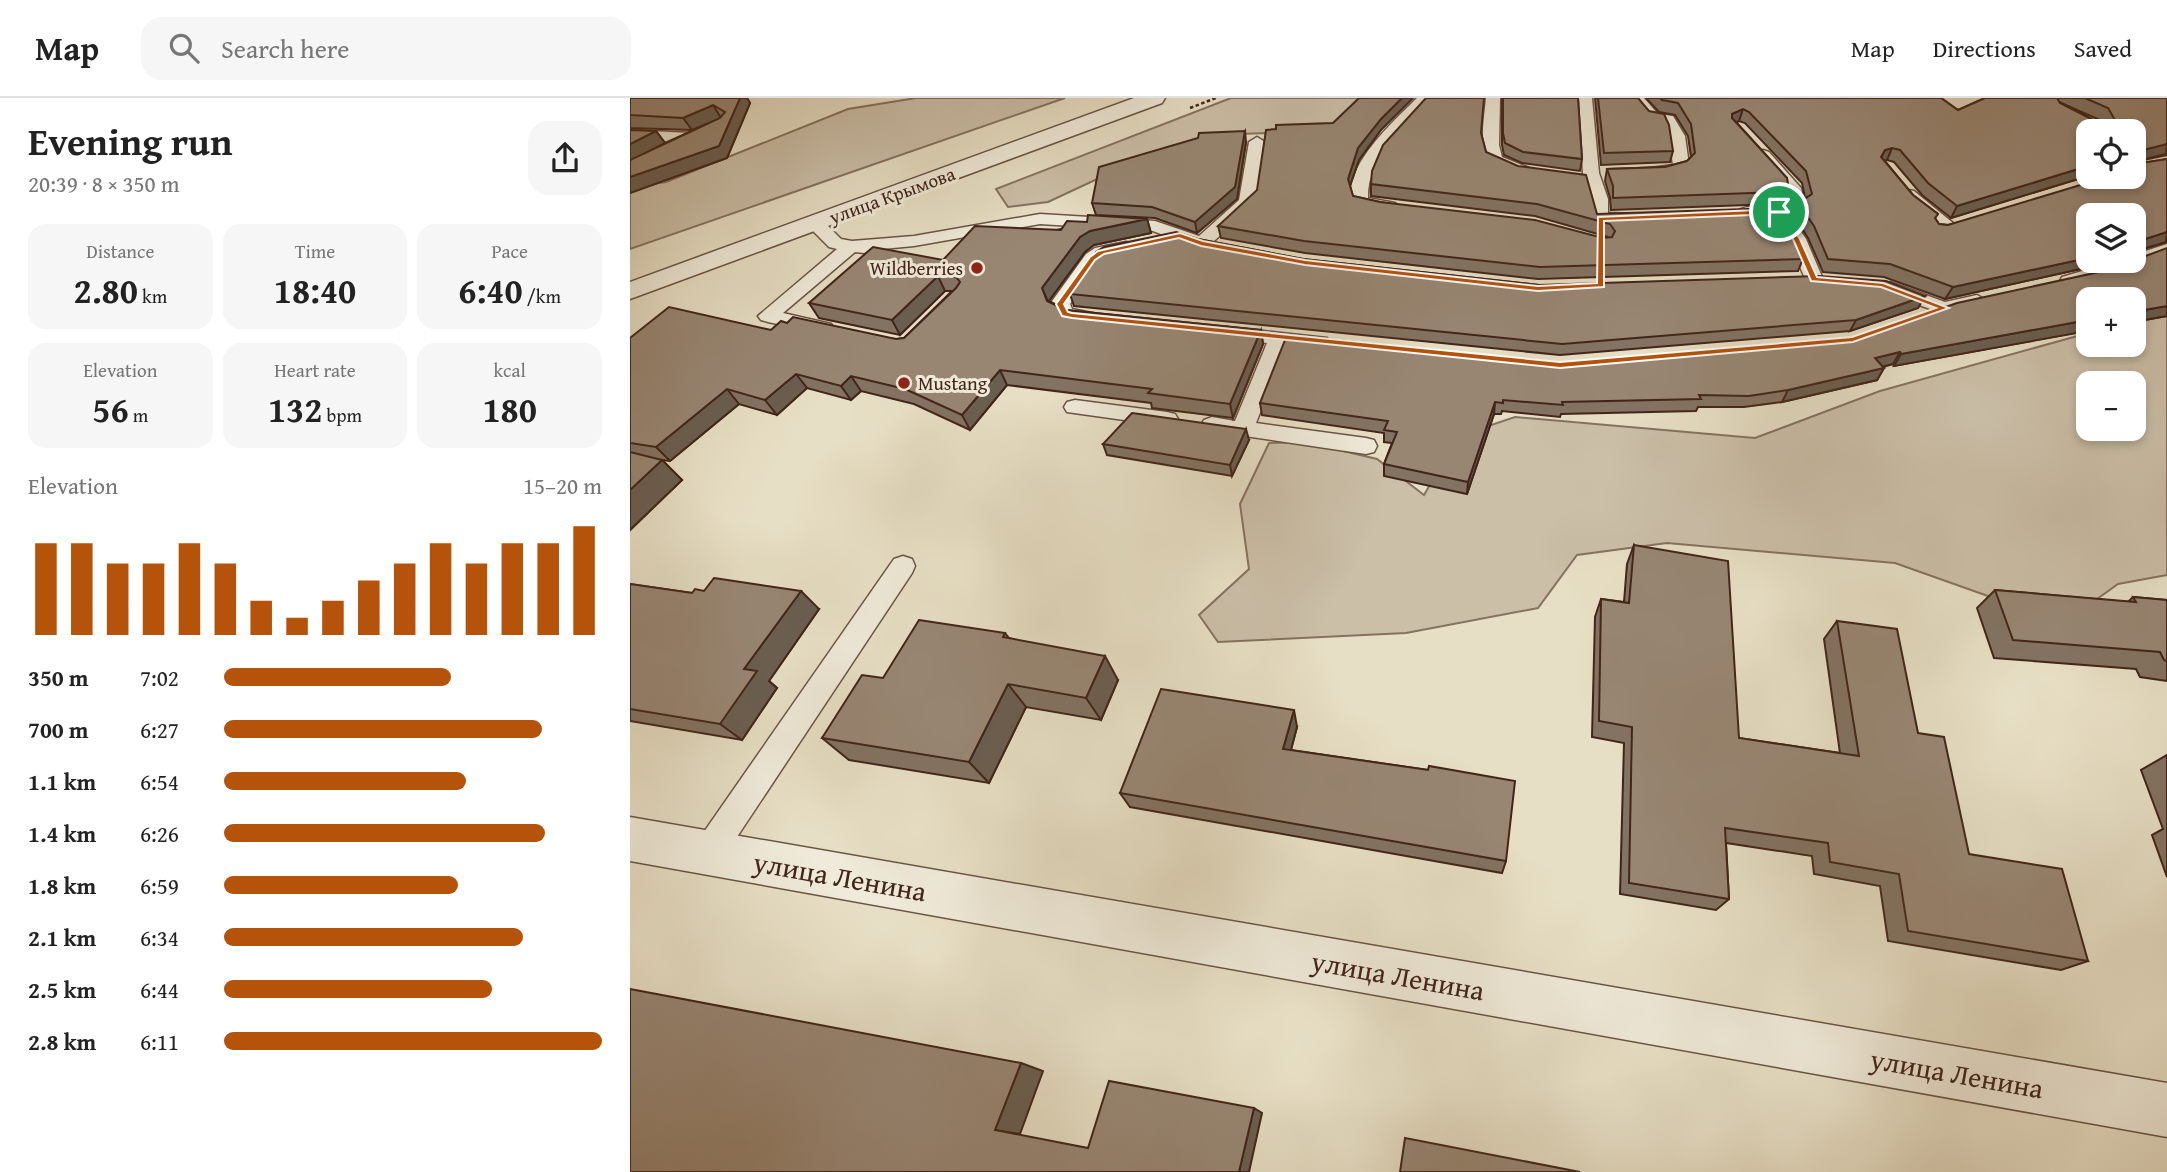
<!DOCTYPE html>
<meta charset="utf-8">
<style>
:root{--surface:#fff;--page:#f6f6f6;--text:#222;--muted:#767676;--line:#e0e0e0;--accent:#b45309}
body{margin:0;font-family:"Gentium Book Plus",serif;background:var(--page);color:var(--text);height:100vh;display:flex;flex-direction:column;font-size:26px;white-space:nowrap}
*{box-sizing:border-box;margin:0}
p{font-size:23px;color:var(--muted)}
.icon{flex:none;width:38px;height:38px;fill:none;stroke:currentColor;stroke-width:2;stroke-linecap:round;stroke-linejoin:round}
.map{position:relative;flex:1;overflow:hidden}
.side{display:flex;flex-direction:column;background:var(--surface);width:630px}
.side>*{flex:none}
.fabs{position:absolute;left:1446px;top:21px;display:grid;gap:14px}
.fabs a{display:grid;place-items:center;width:70px;height:70px;border-radius:14px;background:var(--surface);box-shadow:0 4px 10px #0003;font-size:35px}
.pin{position:absolute;display:grid;place-items:center;width:60px;height:60px;color:#fff;margin:-30px;border:4px solid #fff;border-radius:50%;box-shadow:0 2px 7px #0007}
.round{display:grid;place-items:center;flex:none;width:74px;height:74px;border-radius:21px;background:var(--page)}
.summary{display:flex;align-items:center;justify-content:space-between;height:119px;padding:0 28px}
h1{font-size:38px;font-weight:800;line-height:52px}
.stats{display:grid;grid-template-columns:repeat(3,1fr);gap:10px;height:119px;padding:7px 28px}
.stats div{display:grid;align-content:center;border-radius:18px;background:var(--page);text-align:center}
.stats b{font-size:35px;font-weight:800}
.stats small{font-size:19px;font-weight:400}
.stats p{font-size:19px}
.chart{height:196px;padding:14px 28px}
.chart p{display:flex;justify-content:space-between}
.chart svg{width:100%;height:126px;margin-top:7px;stroke:var(--accent);stroke-width:6}
ul{padding:0 28px;list-style:none;font-size:23px}
li{display:grid;grid-template-columns:112px 84px 1fr;align-items:center;height:52px}
li i{height:18px;border-radius:9px;background:var(--accent)}
header{display:flex;align-items:center;gap:42px;box-sizing:border-box;height:98px;padding:0 35px;background:var(--surface);border-bottom:2px solid var(--line)}
header strong{font-size:33px}
nav{display:flex;gap:38px;margin-inline-start:auto;font-size:24px}
.search{width:490px;height:63px;background:var(--page);display:flex;align-items:center;gap:18px;box-sizing:border-box;padding:0 24px;border-radius:21px;color:var(--muted);font-size:26px}
main{display:flex;flex:1;min-height:0}
.map>svg:first-child{display:block}
</style>
<header>
<strong>Map</strong>
<div class="search"><svg class="icon" aria-label="search" viewBox="0 0 24 24"><circle cx="10" cy="10" r="6"/><path d="M15 15l6 6"/></svg>Search here</div>
<nav><a>Map</a><a>Directions</a><a>Saved</a></nav>
</header>
<main>
<section class="side">
<div class="summary"><div><h1>Evening run</h1><p>20:39 · 8 × 350 m</p></div><a class="round"><svg class="icon" aria-label="share" viewBox="0 0 24 24"><path d="M12 15V3M7 8l5-5 5 5M5 13v7h14v-7"/></svg></a></div>
<div class="stats">
<div><p>Distance</p><b>2.80<small> km</small></b></div>
<div><p>Time</p><b>18:40</b></div>
<div><p>Pace</p><b>6:40<small> /km</small></b></div>
</div>
<div class="stats">
<div><p>Elevation</p><b>56<small> m</small></b></div>
<div><p>Heart rate</p><b>132<small> bpm</small></b></div>
<div><p>kcal</p><b>180</b></div>
</div>
<div class="chart"><p><span>Elevation</span>15–20 m</p>
<svg viewBox="0 0 160 44" preserveAspectRatio="none"><path d="M5 44V12M15 44V12M25 44V19M35 44V19M45 44V12M55 44V19M65 44V32M75 44V38M85 44V32M95 44V25M105 44V19M115 44V12M125 44V19M135 44V12M145 44V12M155 44V6"/></svg>
</div>
<ul>
<li><b>350 m</b>7:02<i style="width:60%"></i></li>
<li><b>700 m</b>6:27<i style="width:84%"></i></li>
<li><b>1.1 km</b>6:54<i style="width:64%"></i></li>
<li><b>1.4 km</b>6:26<i style="width:85%"></i></li>
<li><b>1.8 km</b>6:59<i style="width:62%"></i></li>
<li><b>2.1 km</b>6:34<i style="width:79%"></i></li>
<li><b>2.5 km</b>6:44<i style="width:71%"></i></li>
<li><b>2.8 km</b>6:11<i style="width:100%"></i></li>
</ul>
</section>
<div class="map">
<svg width="1537" height="1074" viewBox="0 0 1537 1074">
<rect width="100%" height="100%" fill="#e7dfc5"/>
<filter id="stains"><feTurbulence type="fractalNoise" baseFrequency=".00286" numOctaves="4"/><feColorMatrix values="0 0 0 0 .2 0 0 0 0 .09 0 0 0 0 .02 0 0 0 .5 -.17"/></filter>
<radialGradient id="worn" r=".72"><stop offset=".6" stop-color="#630" stop-opacity="0"/><stop offset="1" stop-color="#630" stop-opacity=".3"/></radialGradient>
<g fill="#cbbfa8" stroke="#867261" stroke-width="2" fill-rule="evenodd">
<path d="M286,0H435L0,151V89L36,84L218,11Z"/>
<path d="M601,0H765L682,34L604,36L523,55L418,104L378,109L366,91Z"/>
<path d="M1537,213V477L1488,486L1434,525L1265,465L1037,445L947,457L908,510L776,535L588,544L569,517L619,471L610,406L639,345L675,344L747,361L794,397L828,338L885,319L1125,340L1250,293L1458,235V247H1503V223ZM1458,285H1503V331H1458Z"/>
</g>
<g fill="none" stroke-linecap="round" stroke-linejoin="round">
<g stroke="#6b5445" stroke-width="3">
<g id="service">
<path d="M787,0H802C778,31 737,56 738,100L765,105L768,109L759,114L724,107C707,73 766,21 787,0Z"/>
<path d="M856,0H870L869,47L872,59L899,70L901,73L899,76H887L858,65C849,47 854,21 856,0Z"/>
<path d="M948,0H962L969,75L978,101V115L1005,116L1008,120L1005,124L970,126L961,121L960,101L953,75Z"/>
<path d="M969,0H1014L1028,16L1043,18L1055,38L1059,67L1054,74L1013,77L1011,74L1013,71L1043,67L1039,38L1033,25L1018,23L1003,5L976,4Z"/>
<path d="M0,32L61,35L69,40L61,45L0,42Z"/>
<path d="M627,39L635,44L626,104L583,144L581,150L565,149L523,133L410,126L284,148L242,152L234,155L225,154L153,215L201,226L204,230L201,234L194,236L138,224L131,222L128,218L207,151L199,149L179,129L176,125L179,121H191L211,141L222,143L284,138L410,116L525,123L569,138L609,102L619,44Z"/>
<path d="M1133,52L1139,54L1171,90L1175,107L1159,116L1176,141L1193,181L1191,185H1177L1158,141L1144,119L1114,120L1105,115C1116,104 1142,111 1157,105L1155,91L1125,57Z"/>
<path d="M1278,92L1284,93L1323,125L1326,129L1323,133H1311L1272,101L1270,97L1272,93Z"/>
<path d="M496,144L502,145L505,149L502,153L477,158L468,164L440,206L442,211L467,216L470,220L467,224L460,226L427,220L420,206L456,156L465,150Z"/>
<path d="M1537,146V157L1468,182L1439,189L1430,183L1432,179L1486,163H1503V157Z"/>
<path d="M1260,184L1315,204L1347,197L1357,203L1354,207L1314,216L1253,194L1251,190Z"/>
<path d="M596,229L697,240L700,244L697,248L690,250L656,247L626,325L736,340L744,342L747,348L744,354L736,356L574,332L571,327L574,322L582,319L605,323L637,245L589,239L586,235L589,231Z"/>
<path d="M445,302L537,314L545,316L548,321L545,326L537,328L437,314L434,309L437,304Z"/>
<path d="M273,458L282,461L285,468L282,475L89,766L78,770L67,766L63,755L67,744L264,461Z"/>
</g>
</g>
<g stroke="#6b5445" stroke-width="3">
<path id="minor" d="M0,719L1537,985V1039L0,763Z"/>
</g>
<g stroke="#6b5445" stroke-width="3">
<path id="tertiary" d="M504,0H535L532,5L0,201V184Z"/>
</g>
<path stroke="#42251a" stroke-width="2.5" stroke-dasharray="3.5 2.5" stroke-linecap="butt" d="M560,10L586,0"/>
<use href="#service" fill="#efead9" fill-rule="evenodd"/>
<use href="#minor" fill="#efead9" fill-rule="evenodd"/>
<use href="#tertiary" fill="#efead9" fill-rule="evenodd"/>
</g>
<g fill="#837363" stroke="#42251a" stroke-width="2" fill-rule="evenodd">
<path d="M0,0H117L120,5L97,60L0,95L26,33L35,45L84,23L62,32L0,30Z"/>
<path d="M872,0H948L952,61L950,73L892,65L874,57L872,47Z"/>
<path d="M965,0H1008L1043,53L1040,64L971,67Z"/>
<path d="M1016,0H1311L1328,12L1355,0H1537V57L1509,63L1512,65L1537,61V144L1506,153L1503,157V117L1458,163H1478L1455,170L1315,201L1254,179L1193,174L1178,140L1163,117L1168,105L1175,100L1172,85L1115,25L1109,23L1106,24L1157,80L1154,103L1145,106L981,112L980,100L975,83L977,71L1035,69L1057,63L1061,59L1058,38L1045,17L1029,14ZM1429,4L1470,22L1471,23L1467,24ZM1458,33H1503V79L1318,127L1309,126L1305,120L1308,116L1283,97L1254,62H1257L1264,64L1292,97L1321,120L1458,78Z"/>
<path d="M751,32L729,62L720,88L723,98L750,104L973,140L978,139L905,118L741,98V86L851,35L856,54L967,116L1173,161L1168,173L908,181L675,155L591,140L588,128Z"/>
<path d="M616,44L607,101L567,135L525,120L466,117L462,105Z"/>
<path d="M517,121L521,135L464,147L455,154L419,203L436,212L631,232L633,246L603,320L522,310L521,305L377,287L340,332L284,306L231,293L221,302L177,290L147,317L109,306L40,363L32,362L52,382L0,432V240L141,232L266,241L274,240L322,193H315L270,237L189,220L179,205L313,162L457,124Z"/>
<path d="M568,141L673,161L909,187L1295,198L1288,210L1220,233L930,257L444,208L440,196Z"/>
<path d="M1537,218L1264,268L1263,266L1253,269L1254,270L1247,282L1152,304L1114,309H1068L1066,313L931,316L930,319L872,313L871,316H864L837,396L754,378V366L762,345L754,344V335L632,317L630,305L933,265Z"/>
<path d="M619,342L602,378L477,357L473,346Z"/>
<path d="M1004,447L1109,640L1210,655L1194,541L1207,523L1288,635L1339,756L1458,863L1431,872L1258,843L1250,788L1184,776L1182,758L1096,745L1099,801L1086,812L990,796L994,645L962,639L965,519L971,501L994,504L997,466Z"/>
<path d="M0,486L62,495L189,511L139,583L147,590L112,642L0,623Z"/>
<path d="M1365,492L1498,504L1503,499L1537,502V583L1510,579L1506,571L1364,560L1347,510Z"/>
<path d="M375,535L379,540L488,582L471,622L396,609L359,685L219,662L192,640L253,580Z"/>
<path d="M667,629L661,652L798,672L876,763L872,775L500,709L490,695Z"/>
<path d="M1537,657V779L1522,737L1533,731L1511,672Z"/>
</g>
<g fill="#6a5e50" stroke="#42251a" stroke-width="2">
<path d="M110,0H117L120,5L97,60L0,95V79L89,48Z"/>
<path d="M772,0H783L751,32L729,62L718,93V81L728,50L751,21Z"/>
<path d="M83,7L91,20L62,32L53,20Z"/>
<path d="M1113,11L1109,23L1099,28L1102,16Z"/>
<path d="M26,33L35,45L0,63V46Z"/>
<path d="M615,33L616,44L607,101L567,135L565,124Z"/>
<path d="M1537,46L1536,56L1503,64L1509,53Z"/>
<path d="M1262,50L1257,62L1249,64L1255,52Z"/>
<path d="M1458,68V78L1321,120L1327,108Z"/>
<path d="M1159,91L1154,103L1145,106L1150,94Z"/>
<path d="M517,121L521,135L464,147L455,154L418,204L412,190L450,139L460,133Z"/>
<path d="M1537,134L1536,144L1506,153L1510,148L1512,142Z"/>
<path d="M1458,160V163H1478L1455,170L1315,201L1323,189Z"/>
<path d="M308,178L315,193L270,237L262,222Z"/>
<path d="M1295,198L1288,210L1220,233L1226,222Z"/>
<path d="M1537,208V218L1503,224V214Z"/>
<path d="M1458,222V233L1264,268L1271,256Z"/>
<path d="M631,232L633,246L603,320L600,306Z"/>
<path d="M1270,254L1263,266L1238,272L1245,260Z"/>
<path d="M1254,270L1247,282L1152,304L1158,292Z"/>
<path d="M370,272L377,287L340,332L332,317Z"/>
<path d="M166,276L177,290L147,317L135,302Z"/>
<path d="M221,278L231,293L221,302L211,288Z"/>
<path d="M97,291L109,306L40,363L26,349Z"/>
<path d="M865,304L864,316L837,396L838,384Z"/>
<path d="M616,331L619,342L602,378L600,367Z"/>
<path d="M32,362L52,382L0,432V392Z"/>
<path d="M171,493L189,511L139,583L147,590L112,642L90,626L114,571Z"/>
<path d="M475,558L488,582L471,622L456,600Z"/>
<path d="M378,586L396,609L359,685L339,664Z"/>
<path d="M664,612L667,629L657,666L653,651Z"/>
<path d="M391,965L413,973L390,1036L365,1032Z"/>
<path d="M624,1010L632,1015L619,1074H609Z"/>
</g>
<g fill="#988673" stroke="#42251a" stroke-width="2" fill-rule="evenodd">
<path d="M0,0H110L89,48L0,79V62L90,20L95,14L83,7L53,20L0,17Z"/>
<path d="M729,0H772L751,21L728,50L718,81L723,98L750,104L905,122L973,140L982,139L985,133L980,126L907,106L741,86L742,73L753,47L796,0H854L851,35L856,54L888,68L956,77L967,116L1147,110L1161,130L1173,161L910,169L674,143L588,128L627,92L636,32L646,31V27L703,25Z"/>
<path d="M873,0H948L952,61L893,54L875,45L873,35Z"/>
<path d="M968,0H1008L1019,13L1034,16L1039,27L1043,53L974,55Z"/>
<path d="M1030,0H1311L1328,12L1355,0H1427L1430,5L1467,24L1485,22L1478,10L1455,0H1537V46L1509,53V62L1512,65L1537,61V134L1512,142L1510,148H1503V117H1458V160L1323,189L1260,166L1198,161L1184,128L1168,105L1182,96L1176,73L1119,14L1113,11L1102,16V20L1157,80L1159,91L1150,94L983,100V88L977,71L1035,69L1057,63L1065,55L1061,26L1048,5L1032,2ZM1458,33H1503V79H1477L1318,127L1309,126L1305,120L1308,116L1283,97L1251,59L1255,52L1262,50L1270,52L1298,85L1327,108L1458,68Z"/>
<path d="M0,32L26,33L0,46Z"/>
<path d="M615,33L605,89L565,124L522,109L462,105L469,69L568,40L569,35Z"/>
<path d="M458,117L517,121L460,133L450,139L412,190L417,203L436,212L631,232L600,306L518,295L522,291L370,272L332,317L275,291L221,278L211,288L166,276L135,302L97,291L26,349L0,345V240L39,209L141,232L151,223L157,225L163,219L266,241L274,240L326,190L330,184L326,179L308,178L262,222L179,205L243,149L313,162L345,128L431,132L437,123L457,124Z"/>
<path d="M546,134L568,141L673,161L909,187L1189,178L1256,183L1295,198L1226,222L932,246L440,196L466,154L474,149Z"/>
<path d="M1537,150V208L1503,214V201H1458V222L1271,256L1270,254L1245,260L1254,270L1158,292L1119,298L1069,297L1071,301L932,304L933,307L873,302V305L865,304L838,384L754,366L767,334L754,332L758,323L630,305L657,237L933,265L1230,239L1327,205L1478,172Z"/>
<path d="M502,315L616,331L600,367L473,346Z"/>
<path d="M0,354L32,362L0,392Z"/>
<path d="M1004,447L1098,463L1109,640L1229,658L1207,523L1267,531L1288,635L1314,639L1339,756L1432,771L1458,863L1278,833L1269,776L1200,764L1198,745L1095,730L1099,801L999,785L1002,629L969,623L971,501L999,505Z"/>
<path d="M84,480L171,493L114,571L127,573L90,626L0,611V486L62,495L65,491L74,493Z"/>
<path d="M1365,492L1506,504L1503,499L1537,502V563L1534,562L1530,554L1383,542Z"/>
<path d="M289,522L375,535L373,539L475,558L456,600L378,586L339,664L192,640L232,577L253,580Z"/>
<path d="M531,591L664,612L653,651L798,672L799,668L885,683L876,763L490,695Z"/>
<path d="M0,891L391,965L365,1032L458,1050L479,983L624,1010L609,1074H0Z"/>
<path d="M775,1040L950,1074H770Z"/>
</g>
<path fill="#b45309" stroke="#fff" stroke-width="2" fill-rule="evenodd" d="M1149,111L1170,141L1187,179L1253,185L1319,210L1223,244L930,270L442,220L432,218L426,206L460,159L468,153L550,135L573,143L675,162L908,188L967,185L968,119ZM1147,116L1163,141L1181,183L1251,189L1306,210L1222,239L930,264L442,215L438,214L434,206L465,162L474,156L549,140L571,148L675,167L908,193L974,189V123Z"/>
<g fill="#8f2418" stroke="#efead9" stroke-width="2.5">
<circle cx="347" cy="170" r="7"/>
<circle cx="274" cy="285" r="7"/>
</g>
<g text-anchor="middle" dominant-baseline="central" stroke-width="6" stroke-linejoin="round" paint-order="stroke">
<g font-size="19" fill="#42251a" stroke="#efead9">
<text transform="translate(262 97) rotate(-20)">улица Крымова</text>
</g>
<g font-size="19" fill="#42251a" stroke="#efead9" text-anchor="end">
<text x="333" y="170">Wildberries</text>
<text x="288" y="285" text-anchor="start">Mustang</text>
</g>
<g font-size="28" fill="#42251a" stroke="#efead9">
<text transform="translate(210 778) rotate(10)">улица Ленина</text>
<text transform="translate(768 877) rotate(10)">улица Ленина</text>
<text transform="translate(1327 975) rotate(10)">улица Ленина</text>
</g>
</g>
<rect width="100%" height="100%" filter="url(#stains)"/>
<rect width="100%" height="100%" fill="url(#worn)"/>
</svg>
<div class="fabs">
<a><svg class="icon" aria-label="locate" viewBox="0 0 24 24"><circle cx="12" cy="12" r="6"/><path d="M12 2v4M12 18v4M2 12h4M18 12h4"/></svg></a>
<a><svg class="icon" aria-label="layers" viewBox="0 0 24 24"><path d="M12 4l9 5-9 5-9-5zM3 14l9 5 9-5"/></svg></a>
<a>+</a>
<a>−</a>
</div>
<div class="pin" style="left:1149px;top:114px;background:#1e9e55"><svg class="icon" aria-label="arrive" viewBox="0 0 24 24"><path d="M6 21V4h12l-3 4 3 4H6"/></svg></div>
</div>
</main>
